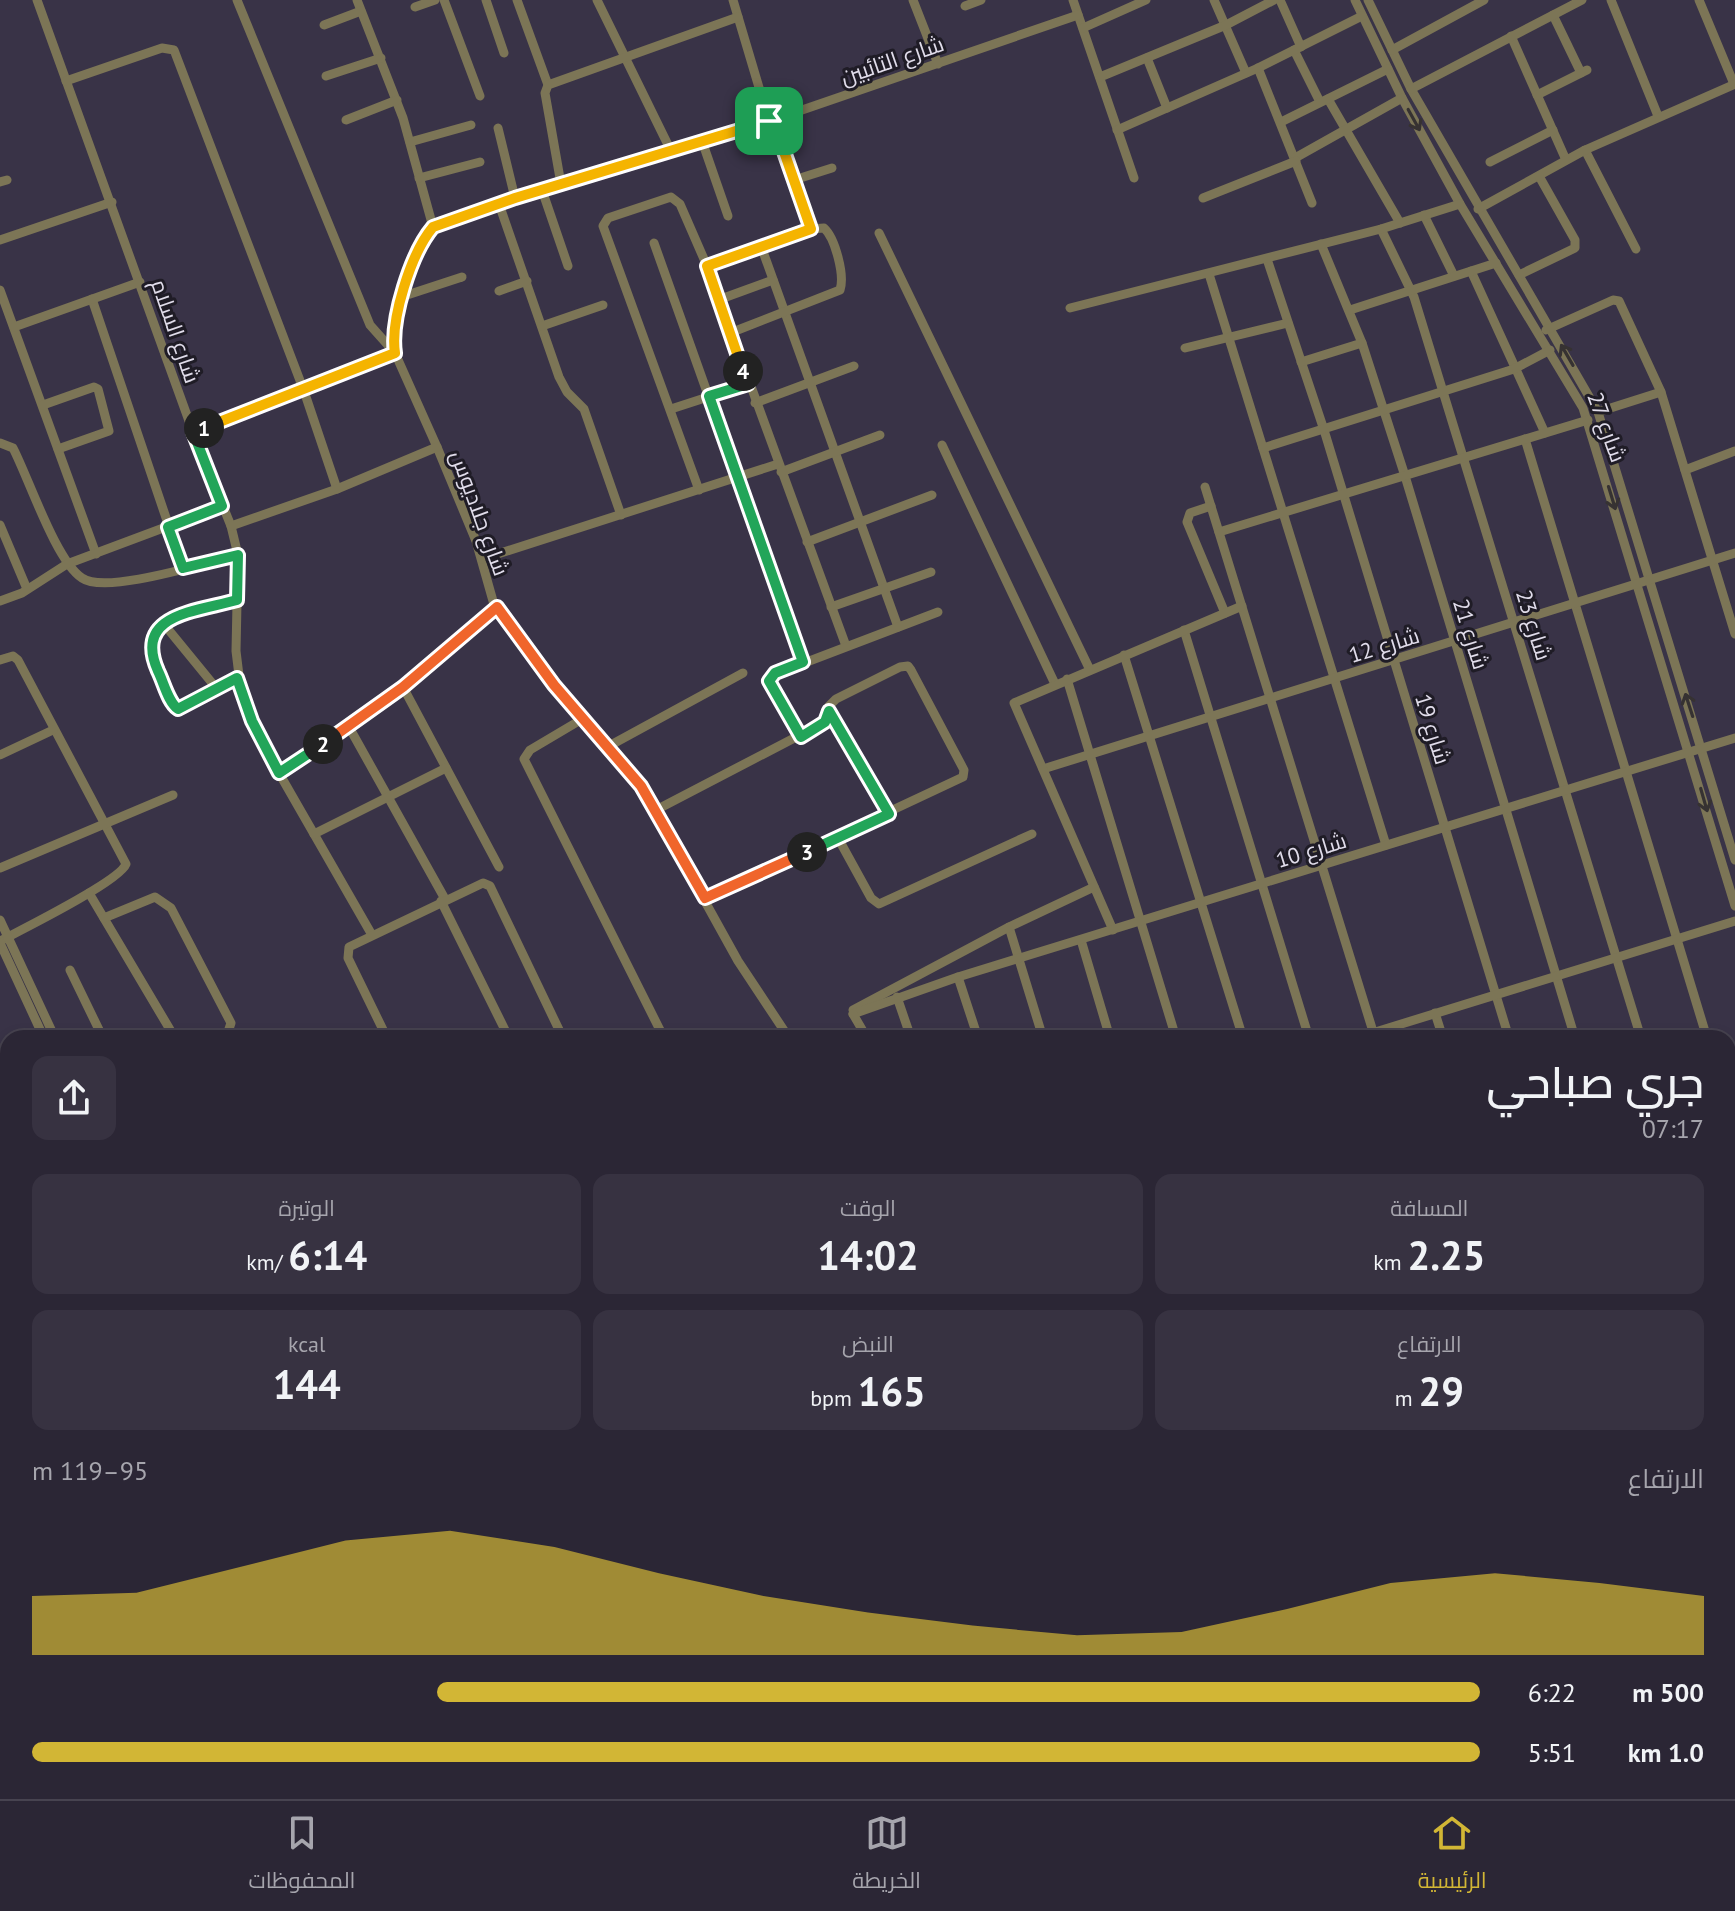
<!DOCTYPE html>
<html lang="ar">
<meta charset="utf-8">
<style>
:root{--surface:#2b2635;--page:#373241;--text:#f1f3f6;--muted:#a6a5ad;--line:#474350;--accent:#d2b635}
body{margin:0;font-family:"PT Sans",Cairo,sans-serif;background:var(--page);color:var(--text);direction:rtl;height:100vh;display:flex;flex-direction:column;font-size:30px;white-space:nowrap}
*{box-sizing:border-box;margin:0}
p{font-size:26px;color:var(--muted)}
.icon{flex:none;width:44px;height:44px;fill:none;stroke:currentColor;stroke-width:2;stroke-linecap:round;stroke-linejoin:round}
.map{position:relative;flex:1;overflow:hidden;direction:ltr}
.details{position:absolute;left:0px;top:1030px;width:1736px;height:770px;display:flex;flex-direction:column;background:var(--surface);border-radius:24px 24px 0 0;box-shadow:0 4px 12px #0003,0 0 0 2px var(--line);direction:rtl}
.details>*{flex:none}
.pin{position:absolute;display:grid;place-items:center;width:68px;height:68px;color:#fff;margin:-34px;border-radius:16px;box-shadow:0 4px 12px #0006}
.km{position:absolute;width:40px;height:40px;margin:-20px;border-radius:50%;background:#222;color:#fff;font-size:22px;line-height:40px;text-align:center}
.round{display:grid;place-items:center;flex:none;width:84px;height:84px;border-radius:16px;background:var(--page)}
.headline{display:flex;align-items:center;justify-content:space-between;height:136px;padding:0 32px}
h1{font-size:44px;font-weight:600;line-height:60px}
.figures{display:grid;grid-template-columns:repeat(3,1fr);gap:12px;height:136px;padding:8px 32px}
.figures div{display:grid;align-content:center;border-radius:16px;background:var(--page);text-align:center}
.figures b{font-size:40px;font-weight:600}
.figures small{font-size:22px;font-weight:400}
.figures p{font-size:22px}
.chart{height:224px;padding:16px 32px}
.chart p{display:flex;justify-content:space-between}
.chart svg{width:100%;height:144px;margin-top:8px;fill:var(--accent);opacity:.7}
ul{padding:0 32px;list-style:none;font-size:26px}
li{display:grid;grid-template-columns:128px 96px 1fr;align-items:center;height:60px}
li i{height:20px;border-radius:10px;background:var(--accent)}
.dock{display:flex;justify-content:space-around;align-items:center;height:112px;border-top:2px solid var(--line);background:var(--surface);font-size:22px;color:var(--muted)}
.dock a{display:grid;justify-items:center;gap:4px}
.dock .on{color:var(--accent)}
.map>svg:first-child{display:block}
</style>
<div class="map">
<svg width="1735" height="1799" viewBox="0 0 1735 1799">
<rect width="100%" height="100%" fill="#393347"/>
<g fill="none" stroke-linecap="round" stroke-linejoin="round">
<g stroke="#7c7556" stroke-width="9">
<path d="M37,0L193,432L231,526L238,555L236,651L242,700L279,773L372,935"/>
<path d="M237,0L370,325L395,353L437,447L476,541L493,601L554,685L641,786L738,961L789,1038"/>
<path d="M357,0L403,118L433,227"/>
<path d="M444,0L480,96"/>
<path d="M486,0L504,53"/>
<path d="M517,0L548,85"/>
<path d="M597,0L671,151"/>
<path d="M733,0L769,121"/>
<path d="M913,0L938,64"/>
<path d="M1073,0L1134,178"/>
<path d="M1214,0L1246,73"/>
<path d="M1280,0L1301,47"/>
<path d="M1355,0L1402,98L1460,204L1583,408L1735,906"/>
<path d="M1368,0L1411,89L1598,412L1735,860"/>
<path d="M1611,0L1658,116"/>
<path d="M1699,0L1734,84"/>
<path d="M965,6L981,0"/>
<path d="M415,7L435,0"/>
<path d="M1553,15L1581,73"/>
<path d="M324,25L361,11"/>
<path d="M1083,28L1146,0"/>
<path d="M1511,36L1566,160"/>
<path d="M1294,50L1320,102"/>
<path d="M1392,50L1484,0"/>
<path d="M1147,58L1167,108"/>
<path d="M1258,68L1312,203"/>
<path d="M326,76L381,58"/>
<path d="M1100,77L1226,25L1274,0"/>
<path d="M66,81L162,48L174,50L304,391L337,489"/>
<path d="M1411,89L1582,0"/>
<path d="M1537,95L1587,70"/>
<path d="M1328,99L1400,223"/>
<path d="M346,120L397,100"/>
<path d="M773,120L811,229"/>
<path d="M1281,122L1388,69"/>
<path d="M498,128L515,198"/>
<path d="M1117,130L1258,68L1362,16"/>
<path d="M702,141L728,216"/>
<path d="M410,142L471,125"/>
<path d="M1585,150L1636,249"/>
<path d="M1295,158L1402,98"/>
<path d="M1490,162L1553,130"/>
<path d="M419,178L480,162"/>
<path d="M794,180L832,168"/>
<path d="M0,182L7,180"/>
<path d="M561,184L545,93L548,85L738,17"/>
<path d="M542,190L568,266"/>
<path d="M1203,198L1296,161"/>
<path d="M499,204L559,377L567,392L584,409L621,515"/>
<path d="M1478,209L1585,150L1735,84"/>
<path d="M1424,215L1454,276"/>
<path d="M1381,229L1414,297L1641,1038"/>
<path d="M879,233L1090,670"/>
<path d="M0,240L112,202"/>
<path d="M654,243L803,662"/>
<path d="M1321,244L1362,343L1405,476L1575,1038"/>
<path d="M761,246L898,627"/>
<path d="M1267,259L1324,430L1509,1038"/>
<path d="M707,266L811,229L824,228C835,238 845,275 840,290L730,333"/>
<path d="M1471,271L1545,433"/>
<path d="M1209,274L1386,845"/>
<path d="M1519,275L1575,248V240L1539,176"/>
<path d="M0,290L96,554"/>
<path d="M499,291L527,281"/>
<path d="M401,297L462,277"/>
<path d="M92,299L183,568"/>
<path d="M718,300L773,280"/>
<path d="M1070,308L1381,229L1460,204"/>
<path d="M1350,310L1496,263"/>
<path d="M542,326L603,305"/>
<path d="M14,327L140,282"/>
<path d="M1546,330L1613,300L1619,301L1661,392L1735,634"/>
<path d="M1185,348L1288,323"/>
<path d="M1301,362L1362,343"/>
<path d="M755,403L854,366"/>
<path d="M43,405L94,387L98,389L109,431L58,449"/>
<path d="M671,409L748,384"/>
<path d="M1598,412L1661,392"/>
<path d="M193,432L395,353C390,325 413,237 439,224L773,120L1078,15"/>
<path d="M1525,439L1707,1038"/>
<path d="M0,443L13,448C29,479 56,561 82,578C106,595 207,562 238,555"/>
<path d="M942,445L1055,684"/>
<path d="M1263,448L1514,369L1550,350"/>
<path d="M1685,470L1735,451"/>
<path d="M781,472L880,435"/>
<path d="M1205,487L1375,1038"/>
<path d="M699,490L603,226L608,218L671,197L680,204L707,266L846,646"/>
<path d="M1211,506L1190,513L1187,522L1225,613"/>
<path d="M0,525L27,589"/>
<path d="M231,526L337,489L437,447"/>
<path d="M1219,532L1588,420"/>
<path d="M807,542L932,495"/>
<path d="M482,559L778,464"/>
<path d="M237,600C196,612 133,614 158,671C164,683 168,702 178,709L237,678"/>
<path d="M0,601L22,593L67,564L222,506"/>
<path d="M831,607L931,572"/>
<path d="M163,623L217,689"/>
<path d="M1184,630L1309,1038"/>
<path d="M1124,655L1243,1038"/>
<path d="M0,660L13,656L18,660L126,864C120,881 21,930 0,941"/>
<path d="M1067,679L1176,1038"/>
<path d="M403,687L499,867"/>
<path d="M829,711L889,814"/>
<path d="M584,718L530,750L524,759L664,1038"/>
<path d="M349,727L445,899"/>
<path d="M801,737L769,681L770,676L938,612"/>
<path d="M609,746L743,673"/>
<path d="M0,755L53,730"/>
<path d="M1043,769L1735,553"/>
<path d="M279,773L403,687L497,607"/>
<path d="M656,810L825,722L829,706L836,699L900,667L908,666L911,670L964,770L963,777L705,898"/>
<path d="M314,834L446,768"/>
<path d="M838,838L871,898L879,904L1032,834"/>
<path d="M0,868L173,795"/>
<path d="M89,893L175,1038"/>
<path d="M441,901L509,1038"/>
<path d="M104,918L155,897L171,908L231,1023L228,1032L217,1038"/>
<path d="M0,920L55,1038"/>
<path d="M1009,927L1043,1038"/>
<path d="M1113,930L1014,703L1242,606"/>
<path d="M1081,940L1110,1038"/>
<path d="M0,943L44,1038"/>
<path d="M70,970L103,1038"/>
<path d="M958,977L978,1038"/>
<path d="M897,997L911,1038"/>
<path d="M853,1010L1009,927L1094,887"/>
<path d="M1435,1013L1443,1038"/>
<path d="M853,1014L958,977L1735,738"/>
<path d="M853,1014L867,1038"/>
<path d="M387,1038L348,958L349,947L483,883L490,886L563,1038"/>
<path d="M1356,1038L1735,921"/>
<path d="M1728,1109L1735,1133"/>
<path d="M0,1115L8,1114"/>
<path d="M0,1149L8,1171"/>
<path d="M1728,1292L1735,1290"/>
<path d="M1728,1333L1735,1355"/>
<path d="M0,1365L8,1362"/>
<path d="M1728,1477L1735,1475"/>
<path d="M1728,1540L1735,1562"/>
<path d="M1728,1663L1735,1661"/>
<path d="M756,1792L759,1799"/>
<path d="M931,1792L934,1799"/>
<path d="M1045,1792L1049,1799"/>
<path d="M1225,1792L1228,1799"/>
<path d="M1161,1799L1177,1792"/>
</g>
</g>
<defs><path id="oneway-shaft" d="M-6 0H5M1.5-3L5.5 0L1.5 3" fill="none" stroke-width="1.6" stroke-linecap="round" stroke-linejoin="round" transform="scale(2)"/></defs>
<g stroke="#363232">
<use href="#oneway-shaft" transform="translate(1414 120) rotate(61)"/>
<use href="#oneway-shaft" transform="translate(1567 355) rotate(-120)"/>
<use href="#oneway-shaft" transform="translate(1612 498) rotate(73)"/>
<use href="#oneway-shaft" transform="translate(1689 705) rotate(-108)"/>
<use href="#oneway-shaft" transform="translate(1704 800) rotate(74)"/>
</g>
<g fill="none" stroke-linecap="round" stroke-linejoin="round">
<g stroke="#fff" stroke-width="16">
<path id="split-1" d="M204,428L395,353C390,320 411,253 433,227L515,198L769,121"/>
</g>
<g stroke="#fff" stroke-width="16">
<path id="split-2" d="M204,428L193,432L222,506L168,527L183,568L238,555L237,600C195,612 133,614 158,671C164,683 168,702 178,709L237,678L252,721L279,773L323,744"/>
</g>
<g stroke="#fff" stroke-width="16">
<path id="split-3" d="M323,744L403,687L497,607L554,685L641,786L705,898L807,852"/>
</g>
<g stroke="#fff" stroke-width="16">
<path id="split-4" d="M743,371L748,384L709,396L803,662L775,673L769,681L801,737L825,722L829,711L889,814L807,852"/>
</g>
<g stroke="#fff" stroke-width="16">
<path id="split-5" d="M743,371L707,266L811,229L773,120L769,121"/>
</g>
<use href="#split-1" stroke="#f5b400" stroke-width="10"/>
<use href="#split-2" stroke="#22a559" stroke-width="10"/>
<use href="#split-3" stroke="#f0652b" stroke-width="10"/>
<use href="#split-4" stroke="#22a559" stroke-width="10"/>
<use href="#split-5" stroke="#f5b400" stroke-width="10"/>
</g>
<g text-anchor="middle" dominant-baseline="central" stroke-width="6" stroke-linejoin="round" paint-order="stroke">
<g font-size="22" fill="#e1ddeb" stroke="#1f1c26">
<text transform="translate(892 60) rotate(-19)">شارع التائبين</text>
<text transform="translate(176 331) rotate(71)">شارع السلام</text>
<text transform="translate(1607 427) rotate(70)">شارع 27</text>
<text transform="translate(480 513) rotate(70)">شارع جلاديوس</text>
<text transform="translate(1534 625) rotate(73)">شارع 23</text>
<text transform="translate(1471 634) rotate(73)">شارع 21</text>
<text transform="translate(1384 645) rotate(-17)">شارع 12</text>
<text transform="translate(1433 729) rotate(73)">شارع 19</text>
<text transform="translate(1311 850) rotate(-17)">شارع 10</text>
</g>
</g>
</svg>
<div class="pin" style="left:769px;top:121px;background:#1e9e55"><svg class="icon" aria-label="arrive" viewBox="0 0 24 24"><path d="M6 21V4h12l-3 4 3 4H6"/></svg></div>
<b class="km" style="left:204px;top:428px">1</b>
<b class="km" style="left:323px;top:744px">2</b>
<b class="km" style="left:807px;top:852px">3</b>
<b class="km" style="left:743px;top:371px">4</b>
<section class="details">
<div class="headline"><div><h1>جري صباحي</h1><p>07:17</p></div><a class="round"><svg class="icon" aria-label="share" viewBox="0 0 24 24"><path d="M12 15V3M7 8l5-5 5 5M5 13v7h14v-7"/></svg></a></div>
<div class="figures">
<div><p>المسافة</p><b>2.25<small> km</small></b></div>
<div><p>الوقت</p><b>14:02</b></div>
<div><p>الوتيرة</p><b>6:14<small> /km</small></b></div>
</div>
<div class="figures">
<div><p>الارتفاع</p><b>29<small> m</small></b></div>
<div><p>النبض</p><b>165<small> bpm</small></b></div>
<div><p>kcal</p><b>144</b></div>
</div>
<div class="chart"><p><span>الارتفاع</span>95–119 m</p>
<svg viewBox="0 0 160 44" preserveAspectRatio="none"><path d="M0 44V26L10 25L20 17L30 9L40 6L50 11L60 19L70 26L80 31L90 35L100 38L110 37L120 30L130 22L140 19L150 22L160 26V44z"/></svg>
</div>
<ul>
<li><b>500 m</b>6:22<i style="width:72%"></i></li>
<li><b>1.0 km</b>5:51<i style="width:100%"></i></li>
</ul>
</section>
</div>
<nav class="dock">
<a class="on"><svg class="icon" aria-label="home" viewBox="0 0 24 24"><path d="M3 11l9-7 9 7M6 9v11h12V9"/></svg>الرئيسية</a>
<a><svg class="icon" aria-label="map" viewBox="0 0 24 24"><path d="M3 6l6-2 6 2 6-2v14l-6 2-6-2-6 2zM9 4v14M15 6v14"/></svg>الخريطة</a>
<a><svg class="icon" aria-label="saved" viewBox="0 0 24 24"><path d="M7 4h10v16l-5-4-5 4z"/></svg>المحفوظات</a>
</nav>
